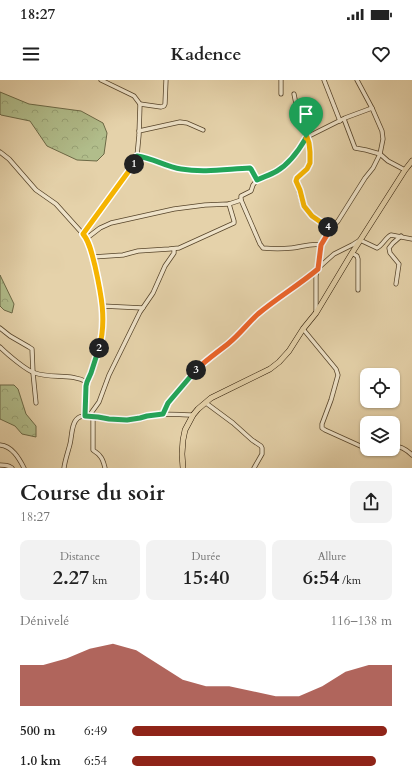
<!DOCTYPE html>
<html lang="fr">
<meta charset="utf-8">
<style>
:root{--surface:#fff;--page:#f2f2f2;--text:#222;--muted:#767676;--accent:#8f2418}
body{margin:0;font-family:Cardo,serif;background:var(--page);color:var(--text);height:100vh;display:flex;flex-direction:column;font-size:15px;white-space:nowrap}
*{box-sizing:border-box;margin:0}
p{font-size:13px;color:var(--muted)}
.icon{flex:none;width:22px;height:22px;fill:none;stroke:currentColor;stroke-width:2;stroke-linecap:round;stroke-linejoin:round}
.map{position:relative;height:388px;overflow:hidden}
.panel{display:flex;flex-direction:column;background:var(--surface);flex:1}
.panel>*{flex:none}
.tools{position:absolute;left:360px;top:288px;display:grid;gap:8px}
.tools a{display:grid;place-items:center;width:40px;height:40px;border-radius:8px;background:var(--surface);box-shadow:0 1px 3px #0004;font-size:20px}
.pin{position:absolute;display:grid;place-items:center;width:34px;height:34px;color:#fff;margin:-41px -17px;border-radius:50% 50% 50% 0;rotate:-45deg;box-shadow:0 0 4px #0007}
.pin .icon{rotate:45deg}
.km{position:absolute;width:20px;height:20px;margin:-10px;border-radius:50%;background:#222;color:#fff;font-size:11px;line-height:20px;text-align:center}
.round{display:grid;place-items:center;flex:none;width:42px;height:42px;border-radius:8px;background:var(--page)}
.overview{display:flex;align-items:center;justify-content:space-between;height:68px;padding:0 20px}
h1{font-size:22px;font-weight:600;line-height:30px}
.stats{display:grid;grid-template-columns:repeat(3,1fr);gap:6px;height:68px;padding:4px 20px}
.stats div{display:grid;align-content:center;border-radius:8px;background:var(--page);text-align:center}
.stats b{font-size:20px;font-weight:600}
.stats small{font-size:11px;font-weight:400}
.stats p{font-size:11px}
.chart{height:112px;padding:8px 20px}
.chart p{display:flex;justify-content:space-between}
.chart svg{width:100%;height:72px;margin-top:4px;fill:var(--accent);opacity:.7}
ul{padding:0 20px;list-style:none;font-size:13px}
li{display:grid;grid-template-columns:64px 48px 1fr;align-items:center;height:30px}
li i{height:10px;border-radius:5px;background:var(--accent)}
.status{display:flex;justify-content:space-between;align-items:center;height:28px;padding:0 20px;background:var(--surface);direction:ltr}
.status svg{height:11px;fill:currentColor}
header{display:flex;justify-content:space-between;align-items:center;height:52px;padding:0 20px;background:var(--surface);font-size:18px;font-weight:600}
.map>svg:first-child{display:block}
</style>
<div class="status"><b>18:27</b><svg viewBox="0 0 49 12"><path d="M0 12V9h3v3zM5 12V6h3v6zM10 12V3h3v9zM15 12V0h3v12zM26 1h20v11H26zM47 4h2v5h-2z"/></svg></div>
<header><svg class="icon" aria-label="menu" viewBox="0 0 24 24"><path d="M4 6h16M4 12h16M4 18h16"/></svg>Kadence<svg class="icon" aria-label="heart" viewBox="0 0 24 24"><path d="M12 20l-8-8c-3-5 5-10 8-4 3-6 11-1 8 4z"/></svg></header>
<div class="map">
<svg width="412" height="388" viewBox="0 0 412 388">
<defs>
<pattern id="forest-crowns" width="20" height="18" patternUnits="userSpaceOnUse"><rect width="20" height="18" fill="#b1bd8b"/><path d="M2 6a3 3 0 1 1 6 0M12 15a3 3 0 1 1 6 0" fill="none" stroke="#98a276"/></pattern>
</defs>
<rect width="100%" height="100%" fill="#e5d2aa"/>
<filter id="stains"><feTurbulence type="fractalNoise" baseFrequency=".005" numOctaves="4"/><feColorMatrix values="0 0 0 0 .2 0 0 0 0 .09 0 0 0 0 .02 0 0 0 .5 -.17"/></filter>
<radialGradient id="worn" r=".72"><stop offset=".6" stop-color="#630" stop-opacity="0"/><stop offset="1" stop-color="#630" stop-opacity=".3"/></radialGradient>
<g fill="url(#forest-crowns)" stroke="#6c6946">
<path d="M0,12L29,24L81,31L103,43L107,53L104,74L97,81L77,80L47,66L30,41L1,35L0,34Z"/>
<path d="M0,195L14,224L12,233L4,230L0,226Z"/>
<path d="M0,305H14L18,309L26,334L36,346V357L22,354L15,346L0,339Z"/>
</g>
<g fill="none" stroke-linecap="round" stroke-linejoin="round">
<g stroke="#56442a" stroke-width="5">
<g id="minor">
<path d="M101,0L130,14L134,16L140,24L139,55L137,76L148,78L171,87L182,89L203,91L251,88L257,100"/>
<path d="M281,0V14"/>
<path d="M324,0L340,41"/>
<path d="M357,0L372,28L382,51L383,59L380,74L388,81L405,90"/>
<path d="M294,14L299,39L307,57L309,63L310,72L311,83L307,89L296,100L303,126L312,136L325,145L330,150"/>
<path d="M140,24L161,27L164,26L165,24L166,0"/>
<path d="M139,51L180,42L187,43L203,50"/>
<path d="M0,72L9,79L36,110L56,124L83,154C90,162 92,175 95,186C101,212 106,238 100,265C97,274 95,284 92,292C90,297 87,301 86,306L85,336"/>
<path d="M83,154C93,140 103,126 113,113C122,101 133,91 137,76"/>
<path d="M87,158L100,148L111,143L174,129L205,125L229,124L241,120"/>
<path d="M321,165C311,163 302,167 292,168C283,169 272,169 263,168L260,164L241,120V116L251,111L253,105L257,100L269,96L278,90L292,77L307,57L345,38L372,28"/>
<path d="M352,173L357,176L358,179V210"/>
<path d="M93,177L123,175L138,171L169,169L179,168L234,143V141L229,124"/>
<path d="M396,204L399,184L390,173L389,168L393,163L401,156"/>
<path d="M102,226L143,228"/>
<path d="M316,232V196L321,165L330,150L338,141L365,98L373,88L380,74L366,70L355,68L344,39"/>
<path d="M0,248L10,256L29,267L32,269L33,293L36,323"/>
<path d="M303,249L336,289L338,295L331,320L322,344V348L325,350L367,369"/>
<path d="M0,267C7,274 27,291 35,293C52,299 71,293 87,302"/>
<path d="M206,323L233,343L252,360L261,366L262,368V374L254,388"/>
<path d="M163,334L168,323L203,283L230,262L258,234L305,200L334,174L352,165L360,160L377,168C383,165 385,158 391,155L412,159"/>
<path d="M89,336L99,322L109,295L140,232L153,213L165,186L174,173V169"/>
<path d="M93,336V370C95,372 98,373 100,376C103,379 104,384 105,388"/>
<path d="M0,365C12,366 19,378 24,388"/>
<path d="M393,366C401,366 406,369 412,375"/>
<path d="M368,369L377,370L381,369"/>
<path d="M0,385C5,385 8,385 12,388"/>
<path d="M64,388C65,380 68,372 70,364C72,357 71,343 78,338C86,332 107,339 117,340C130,341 141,336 153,335C166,333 180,335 193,335"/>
</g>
</g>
<g stroke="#271500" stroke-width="6">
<path id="highway" d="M183,388L182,374L183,360L185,350L193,335L198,329L211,318L270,289L279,282L289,271L303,249L316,233L352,173L405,90L412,81"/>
</g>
<use href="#minor" stroke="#eee2c8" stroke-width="3.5"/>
<use href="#highway" stroke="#e5d2aa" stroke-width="5"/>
</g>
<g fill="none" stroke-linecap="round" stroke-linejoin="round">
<g stroke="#fff" stroke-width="8">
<path id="split-1" d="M134,84L137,76C153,78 166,87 181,89C204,93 227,89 250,88L251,89L257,100C263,97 270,95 277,91C289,84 299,70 306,58"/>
</g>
<g stroke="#fff" stroke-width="8">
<path id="split-2" d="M99,268C107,241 101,213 95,186C92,175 90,162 83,154L134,84"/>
</g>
<g stroke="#fff" stroke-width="8">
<path id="split-3" d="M99,268L91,293L87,302L86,306L85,336L98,337L109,339L127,340L140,338L147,336L163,334L168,323L196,290"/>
</g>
<g stroke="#fff" stroke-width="8">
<path id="split-4" d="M196,290C206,280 218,272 229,263C240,254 248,243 258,234C277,218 299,205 318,189L321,165L330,150L328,147"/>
</g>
<g stroke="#fff" stroke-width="8">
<path id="split-5" d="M306,58L307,57L309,63L310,72V83L307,89L297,98L296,101L300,110L304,126L312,136L325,145L328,147"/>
</g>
<use href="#split-1" stroke="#22a559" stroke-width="5"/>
<use href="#split-2" stroke="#f5b400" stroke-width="5"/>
<use href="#split-3" stroke="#22a559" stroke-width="5"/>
<use href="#split-4" stroke="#f0652b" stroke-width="5"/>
<use href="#split-5" stroke="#f5b400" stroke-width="5"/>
</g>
<rect width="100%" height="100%" filter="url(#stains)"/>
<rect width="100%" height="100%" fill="url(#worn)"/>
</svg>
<div class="tools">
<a><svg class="icon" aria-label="locate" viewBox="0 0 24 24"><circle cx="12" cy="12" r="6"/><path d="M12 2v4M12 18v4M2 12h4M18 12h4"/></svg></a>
<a><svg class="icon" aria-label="layers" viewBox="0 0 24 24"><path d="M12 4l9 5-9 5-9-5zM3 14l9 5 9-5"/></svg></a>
</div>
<div class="pin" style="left:306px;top:58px;background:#1e9e55"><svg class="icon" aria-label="arrive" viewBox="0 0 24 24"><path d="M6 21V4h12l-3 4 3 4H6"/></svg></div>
<b class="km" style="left:134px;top:84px">1</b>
<b class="km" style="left:99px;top:268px">2</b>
<b class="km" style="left:196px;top:290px">3</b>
<b class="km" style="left:328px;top:147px">4</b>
</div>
<section class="panel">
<div class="overview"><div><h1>Course du soir</h1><p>18:27</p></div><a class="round"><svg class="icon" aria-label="share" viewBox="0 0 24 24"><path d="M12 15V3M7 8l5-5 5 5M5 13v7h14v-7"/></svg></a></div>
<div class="stats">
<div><p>Distance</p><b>2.27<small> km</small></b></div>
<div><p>Durée</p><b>15:40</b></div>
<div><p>Allure</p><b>6:54<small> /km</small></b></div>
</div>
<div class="chart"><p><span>Dénivelé</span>116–138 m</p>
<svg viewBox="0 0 160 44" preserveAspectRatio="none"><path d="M0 44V19L10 19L20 15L30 9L40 6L50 10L60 19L70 28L80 32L90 32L100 35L110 38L120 38L130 32L140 23L150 19L160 19V44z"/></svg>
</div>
<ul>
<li><b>500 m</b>6:49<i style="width:98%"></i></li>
<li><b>1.0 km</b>6:54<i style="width:94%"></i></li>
</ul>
</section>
